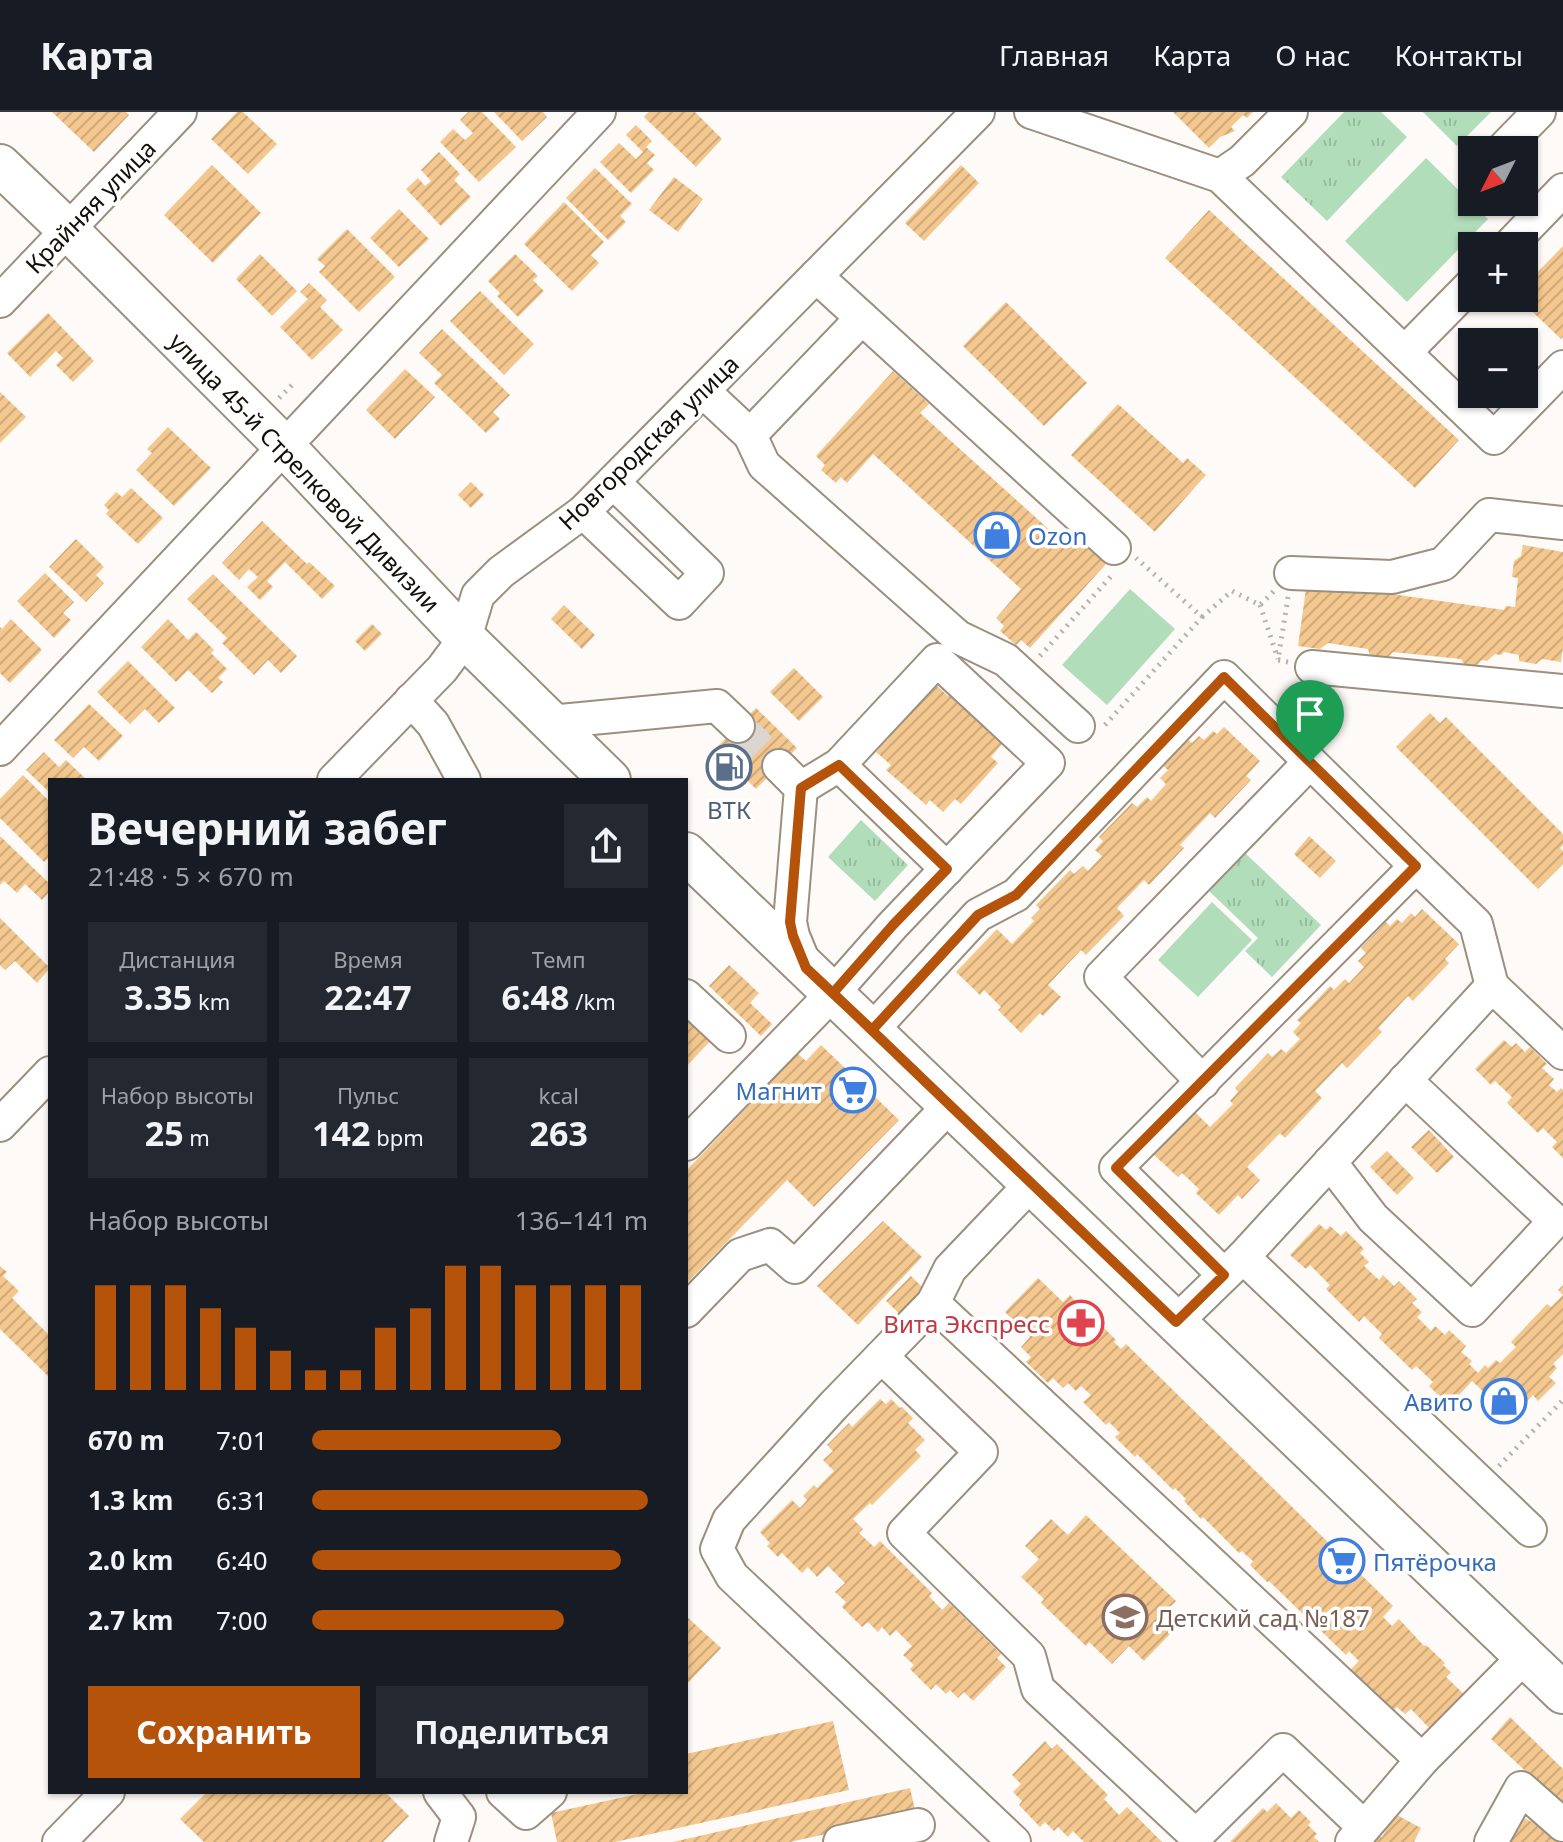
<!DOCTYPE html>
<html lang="ru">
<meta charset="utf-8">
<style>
:root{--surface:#171b24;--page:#242831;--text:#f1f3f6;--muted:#9ea1a6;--line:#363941;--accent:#b45309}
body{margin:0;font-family:"Noto Sans",sans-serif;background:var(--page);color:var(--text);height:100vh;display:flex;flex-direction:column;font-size:30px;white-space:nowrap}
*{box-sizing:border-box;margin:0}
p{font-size:26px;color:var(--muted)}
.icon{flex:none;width:44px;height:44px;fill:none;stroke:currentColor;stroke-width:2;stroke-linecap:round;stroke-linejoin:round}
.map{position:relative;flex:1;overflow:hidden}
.drawer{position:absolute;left:48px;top:666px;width:640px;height:1016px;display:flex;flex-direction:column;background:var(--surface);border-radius:0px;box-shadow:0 2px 6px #0004}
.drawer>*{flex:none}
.needle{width:52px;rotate:228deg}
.controls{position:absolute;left:1458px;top:24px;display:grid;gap:16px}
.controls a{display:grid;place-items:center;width:80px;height:80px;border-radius:0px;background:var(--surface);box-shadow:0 2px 6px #0004;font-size:40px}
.pin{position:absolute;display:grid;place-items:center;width:68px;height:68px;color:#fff;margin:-82px -34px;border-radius:50% 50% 50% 0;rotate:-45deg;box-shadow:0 0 8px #0007}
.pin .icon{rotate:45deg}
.round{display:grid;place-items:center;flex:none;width:84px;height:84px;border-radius:0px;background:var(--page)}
.head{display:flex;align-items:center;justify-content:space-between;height:136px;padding:0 40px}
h1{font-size:44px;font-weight:700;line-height:60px}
.metrics{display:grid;grid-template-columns:repeat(3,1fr);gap:12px;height:136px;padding:8px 40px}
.metrics div{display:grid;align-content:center;border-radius:0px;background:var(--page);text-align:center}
.metrics b{font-size:34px;font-weight:700}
.metrics small{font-size:22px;font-weight:400}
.metrics p{font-size:22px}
.chart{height:224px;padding:16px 40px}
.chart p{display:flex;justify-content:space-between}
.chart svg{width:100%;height:144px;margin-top:8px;stroke:var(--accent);stroke-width:6}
.primary-button{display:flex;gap:16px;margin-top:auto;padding:16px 40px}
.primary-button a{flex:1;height:92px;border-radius:0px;background:var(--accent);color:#fff;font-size:32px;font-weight:700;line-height:92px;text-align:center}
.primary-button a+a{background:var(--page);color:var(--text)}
ul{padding:0 40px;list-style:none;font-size:26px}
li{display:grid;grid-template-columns:128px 96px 1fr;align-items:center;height:60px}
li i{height:20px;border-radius:10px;background:var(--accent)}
header{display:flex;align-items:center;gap:48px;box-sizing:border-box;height:112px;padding:0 40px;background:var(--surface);border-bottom:2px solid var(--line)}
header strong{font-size:38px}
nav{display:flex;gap:44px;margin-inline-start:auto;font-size:28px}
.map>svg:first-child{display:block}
</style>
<header>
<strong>Карта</strong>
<nav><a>Главная</a><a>Карта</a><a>О нас</a><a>Контакты</a></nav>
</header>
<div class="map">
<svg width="1563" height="1730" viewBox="0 0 1563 1730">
<defs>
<pattern id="park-tufts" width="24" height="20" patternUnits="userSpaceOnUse" patternTransform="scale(2)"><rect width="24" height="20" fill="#b2ddbb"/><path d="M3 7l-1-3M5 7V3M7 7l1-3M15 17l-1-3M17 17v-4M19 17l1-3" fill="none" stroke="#98bc9f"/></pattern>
<pattern id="building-hatch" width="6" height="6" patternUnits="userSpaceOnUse" patternTransform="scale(2)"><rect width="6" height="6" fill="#f3c78e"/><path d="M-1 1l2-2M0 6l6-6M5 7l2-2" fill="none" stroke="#cfaa79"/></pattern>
</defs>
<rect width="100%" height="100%" fill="#fdfaf7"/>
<g fill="#b2ddbb">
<path d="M1426,46L1488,107L1407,190L1345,129Z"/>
<path d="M1130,477L1175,517L1107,593L1062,553Z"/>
<path d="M1212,790L1252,828L1198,885L1158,848Z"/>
</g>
<g fill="url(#park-tufts)">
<path d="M1344,0H1381L1407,25L1327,109L1281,65Z"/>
<path d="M1423,0H1491L1457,34Z"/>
<path d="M861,708L908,753L875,789L828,745Z"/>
<path d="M1245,741L1321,813L1272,865L1245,839L1258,826L1209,779Z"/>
</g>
<g fill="url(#building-hatch)">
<path d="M52,0H126L129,3L94,40Z"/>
<path d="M237,0H243L277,32L248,62L211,27Z"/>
<path d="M468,0H482L516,35L479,70L440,30L453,17L465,28L473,21L460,8Z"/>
<path d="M494,0H543L547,5L522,29Z"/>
<path d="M649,0H695L722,27L696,55L644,5Z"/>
<path d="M1173,0H1253L1247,6L1243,3L1231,15L1235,19L1220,25L1209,36Z"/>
<path d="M636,13L652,29L646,35L655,43L647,51L654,58L631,81L600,50L619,31L636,47L643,40L626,23Z"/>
<path d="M439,40L460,62L454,68L471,85L441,114L406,77L418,66L425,74L431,69L421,58Z"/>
<path d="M212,53L261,101L213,151L164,103Z"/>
<path d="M961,53L979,71L924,129L905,111Z"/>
<path d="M595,56L632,92L620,104L626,110L608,128L566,86Z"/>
<path d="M674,65L703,87L678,120L649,98Z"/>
<path d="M564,90L604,130L591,143L599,151L572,179L524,132Z"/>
<path d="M399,97L429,127L399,155L370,126Z"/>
<path d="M1209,98L1459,328L1415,376L1165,146Z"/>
<path d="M347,117L395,165L359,200L319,160L325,154L317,147Z"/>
<path d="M1563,134V225L1561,227L1518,186H1524V174Z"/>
<path d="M260,142L297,179L272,204L236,167Z"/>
<path d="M515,142L538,164L533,168L544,179L518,205L497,184L500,181L488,169Z"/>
<path d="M309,171L327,188L320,195L343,218L312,248L280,215L308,187L300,180Z"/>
<path d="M480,179L534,232L504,263L450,209Z"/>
<path d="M1006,190L1087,271L1044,314L963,234Z"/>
<path d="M48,201L94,249L73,270L56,253L63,246L56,239L30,265L7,241Z"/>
<path d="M442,217L510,283L493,300L500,307L486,321L434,271L442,263L419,241Z"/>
<path d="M405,257L435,285L395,327L366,298Z"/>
<path d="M893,259L929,292L920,301L1064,431L1073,422L1106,452L1030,536L1021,528L1016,533L1000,519L1004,514L996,506L1021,477L873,342L847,371L841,365L836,371L821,358L825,353L816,344Z"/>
<path d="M0,280L26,305L0,331Z"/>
<path d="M1118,292L1183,351L1187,346L1206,363L1155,420L1071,343Z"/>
<path d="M168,315L211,356L174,394L136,358L152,341L147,337Z"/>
<path d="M471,370L484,383L471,396L458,383Z"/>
<path d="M131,376L163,406L138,432L106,402L109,398L104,393L116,380L122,385Z"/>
<path d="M262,409L307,452L309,450L335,474L322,487L285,450L267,469L273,475L260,488L247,475L258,465L249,457L239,468L222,451Z"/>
<path d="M76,427L104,455L96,463L104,471L86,490L49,455Z"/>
<path d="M1523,433L1563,440V535L1561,550L1542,547L1536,552L1519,549V543L1504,540L1501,543L1495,542L1487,549L1482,548L1476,554L1464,552L1461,547L1393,540L1387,546L1370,544L1368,537L1328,531L1320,537L1298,534L1307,470L1504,498L1506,494L1515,495L1518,466L1512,465L1514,449L1521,444Z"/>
<path d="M45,461L74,490L63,501L71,508L54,526L17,489Z"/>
<path d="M213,462L297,544L281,561L268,548L254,563L222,531L227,526L187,487Z"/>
<path d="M564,493L595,523L582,537L551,507Z"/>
<path d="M11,507L42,538L10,571L0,561V515L2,517Z"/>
<path d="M168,507L188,528L196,520L214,538L211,541L227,557L218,566L223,570L212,581L188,558L176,570L141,535Z"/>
<path d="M372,512L382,522L365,539L355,529Z"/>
<path d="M128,549L175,596L159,611L145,597L130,612L97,580Z"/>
<path d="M794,556L823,585L799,609L770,580Z"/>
<path d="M937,574L948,584L952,579L991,614L986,618L1002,632L991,645L998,651L961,692L955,687L943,700L930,688L926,693L886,658L891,653L876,640L889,626L884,622L919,583L924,588Z"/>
<path d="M89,592L123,624L99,649L84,635L73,646L54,628Z"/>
<path d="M756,596L797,636L756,677L715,637Z"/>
<path d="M1430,601L1440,611L1446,605L1563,722V733L1560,736L1563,739V752L1538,777L1396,635Z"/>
<path d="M1224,615L1260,649L1246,664L1251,668L1215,706L1210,701L1180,733L1184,736L1149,773L1144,768L1117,796L1124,804L1086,843L1081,838L1048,873L1061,885L1043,904L1040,901L1021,921L998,898L1001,895L984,878L980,883L956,860L997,817L1012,832L1034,809L1031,806L1040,797L1036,793L1070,758L1074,762L1083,754L1088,759L1102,744L1095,738L1103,729L1099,725L1132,691L1137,695L1147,685L1151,689L1166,672L1160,666L1168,658L1162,653L1187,627L1192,631L1199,624L1204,628L1213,619L1217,622Z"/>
<path d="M44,640L59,655L66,648L87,668H50V681L26,658Z"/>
<path d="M23,663L50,690V744L44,750L0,706V687Z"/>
<path d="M0,724L50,772V779L42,788L25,772L17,781L4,769L0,773Z"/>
<path d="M1309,724L1336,749L1320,766L1294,742Z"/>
<path d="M1422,797L1459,832L1445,847L1449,851L1413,889L1408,884L1378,916L1382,920L1347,956L1342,951L1315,979L1322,986L1285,1026L1280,1021L1247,1055L1260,1068L1242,1087L1238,1083L1219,1103L1196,1081L1199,1077L1182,1061L1178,1065L1154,1043L1195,1000L1210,1015L1233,992L1230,989L1238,980L1235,976L1268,941L1272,945L1281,937L1286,941L1300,927L1293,920L1301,911L1297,908L1313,892L1330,874L1334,878L1345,867L1349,871L1364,855L1358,849L1366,841L1361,836L1386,810L1390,814L1397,807L1402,811L1411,801L1415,805Z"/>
<path d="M0,806L50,856L37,871L15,849L5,858L0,853Z"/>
<path d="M729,853L759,881L750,891L772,912L761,924L709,874Z"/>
<path d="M686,905L711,928L686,955Z"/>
<path d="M1504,928L1512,935L1516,931L1525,940L1530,935L1547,952L1542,956L1554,967L1549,973L1557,980L1561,976L1563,978V1046L1552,1035L1557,1030L1543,1016L1538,1021L1507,991L1512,985L1495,969L1491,973L1475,957Z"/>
<path d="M821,933L899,1008L814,1095L787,1068L686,1172V1059L798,942L806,949Z"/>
<path d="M1429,1018L1454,1045L1437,1061L1411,1035Z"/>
<path d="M1387,1039L1414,1066L1397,1083L1370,1055Z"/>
<path d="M883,1109L922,1145L858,1213L817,1174Z"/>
<path d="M1319,1112L1326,1118L1330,1114L1341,1124L1346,1119L1364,1137L1360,1141L1369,1150L1364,1154L1379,1168L1383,1163L1394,1174L1399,1169L1417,1187L1412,1191L1422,1200L1417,1205L1431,1219L1435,1214L1445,1223L1449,1218L1466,1234L1461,1240L1472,1249L1469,1252L1478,1261L1485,1253L1488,1256L1496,1248L1500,1251L1516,1235L1511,1230L1547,1192L1551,1195L1563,1183L1558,1178L1563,1173V1242L1553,1252L1557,1256L1549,1265L1556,1271L1538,1289L1533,1283L1516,1301L1511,1297L1503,1305L1486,1290L1490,1286L1472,1269L1449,1294L1429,1274L1433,1270L1416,1254L1412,1258L1379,1226L1382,1222L1364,1204L1359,1210L1326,1177L1330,1173L1310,1153L1306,1157L1290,1143Z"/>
<path d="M0,1154L7,1160L3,1164L19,1179L12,1186L50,1224V1266L0,1217Z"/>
<path d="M911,1164L930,1183L906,1208L886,1189Z"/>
<path d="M1038,1166L1063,1190L1070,1183L1095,1211L1097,1209L1116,1228L1114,1230L1121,1237L1126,1232L1393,1494L1383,1505L1392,1514L1399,1507L1424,1534L1426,1533L1445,1551L1443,1553L1451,1560L1446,1565L1468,1586L1434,1621L1411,1597L1405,1602L1397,1595L1393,1599L1383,1589L1377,1595L1356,1573L1360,1568L1350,1558L1359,1549L1349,1539L1346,1543L1318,1516L1320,1514L1314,1508L1308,1503L1306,1505L1269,1469L1267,1470L1250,1453L1253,1449L1247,1444L1242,1439L1239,1441L1203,1405L1201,1407L1184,1389L1186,1387L1175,1376L1173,1378L1137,1342L1135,1345L1115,1325L1120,1321L1109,1310L1106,1313L1083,1290L1091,1283L1081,1274L1076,1279L1068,1271L1063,1276L1053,1266L1048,1271L1026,1250L1031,1245L1021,1235L1030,1225L1005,1200Z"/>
<path d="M880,1287L886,1292L891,1287L900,1296L902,1295L913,1306L908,1311L925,1328L915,1338L921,1344L872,1393L870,1391L853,1407L863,1417L859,1421L874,1435L880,1429L932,1481L929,1484L942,1498L949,1491L1001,1542L997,1546L1006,1555L973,1589L964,1580L958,1586L950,1578L946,1582L936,1572L931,1578L910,1557L914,1553L903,1543L912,1534L896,1518L890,1524L882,1515L878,1520L868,1510L862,1515L842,1495L846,1490L835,1480L845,1471L828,1454L817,1465L808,1455L802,1461L782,1441L778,1445L767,1434L770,1431L760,1420L792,1388L800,1396L807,1388L803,1384L814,1373L817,1376L834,1359L823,1348L833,1339L827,1333L849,1311L852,1315Z"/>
<path d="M1086,1403L1176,1489L1158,1507L1172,1520L1144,1549L1129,1534L1112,1552L1089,1530L1086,1534L1041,1491L1044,1487L1021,1465L1039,1447L1025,1434L1051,1407L1068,1423Z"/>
<path d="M686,1504L721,1536L686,1573Z"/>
<path d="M1510,1605L1563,1657V1694L1491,1627Z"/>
<path d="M833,1609L849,1678L615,1730H557L551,1701L638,1682V1680H686V1642Z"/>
<path d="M1045,1629L1052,1637L1057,1632L1108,1683L1104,1687L1119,1703L1127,1695L1162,1730H1084L1073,1719L1068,1725L1058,1715L1054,1719L1045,1710L1040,1715L1019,1693L1022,1689L1013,1680L1021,1672L1012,1663Z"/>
<path d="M910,1676L916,1702L790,1730H673Z"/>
<path d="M207,1680H385L409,1704L383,1730H204L180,1707Z"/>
<path d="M1276,1691L1291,1706L1299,1698L1311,1710L1308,1713L1317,1722L1314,1725L1319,1730H1230L1263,1696L1267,1700Z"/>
<path d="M1395,1702L1421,1716L1414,1730H1370L1375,1721L1382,1725Z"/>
<path d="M1522,1705L1563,1725L1560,1730H1508Z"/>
</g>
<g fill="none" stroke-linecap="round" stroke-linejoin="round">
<path stroke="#dad7d3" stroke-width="32" stroke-dasharray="32 16" stroke-linecap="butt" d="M738,614L779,654"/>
<g stroke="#9b8f7f" stroke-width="36">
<g id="minor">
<path d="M1031,0L1220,64L1494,326L1563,255"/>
<path d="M1502,38L1539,0"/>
<path d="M1220,64L1242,49L1291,0"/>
<path d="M1509,134L1563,78"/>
<path d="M816,164L1114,436"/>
<path d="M0,189L180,0"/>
<path d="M1405,240L1472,172"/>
<path d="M703,279L750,323L862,206"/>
<path d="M750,323L764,353L958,525L1006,548L1078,614"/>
<path d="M583,400L679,491L707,461L613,370"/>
<path d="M1291,461L1392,465L1443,452L1489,403L1563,411"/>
<path d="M1312,555L1563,579"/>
<path d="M411,588L433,612L464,668"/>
<path d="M550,610L717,594L738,614"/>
<path d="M0,637L599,0"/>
<path d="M839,653L947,757"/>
<path d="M779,654L801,676L790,810L793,824L805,853"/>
<path d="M334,668L442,557L465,526L478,483L501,460L583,400L978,0"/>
<path d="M686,884L729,924"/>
<path d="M872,918L978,803L1016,783L1224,565L1416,754"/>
<path d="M1203,970L1101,865L1310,650"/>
<path d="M0,1013L50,961"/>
<path d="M686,1032L833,881L893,813L1048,651L937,548L839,653L801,676"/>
<path d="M1330,1050L1373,1106L1472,1198L1555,1109L1405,968"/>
<path d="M1243,1145L1530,1418"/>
<path d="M1224,1163L1116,1056L1416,754L1476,812L1492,874"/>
<path d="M933,1191L1422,1648"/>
<path d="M686,1199L740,1143L770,1133L795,1155L950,993"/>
<path d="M1176,1210L1243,1145L1492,874L1563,941"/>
<path d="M882,1245L981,1340L904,1421L1029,1544L1038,1577L1196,1724L1283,1638L1364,1715"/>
<path d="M440,1680L459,1705L451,1730"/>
<path d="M503,1680L526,1701L550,1680"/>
<path d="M59,1730L108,1680"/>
<path d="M840,1730L918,1713"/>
<path d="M1014,1730L732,1464L717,1437L729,1408L834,1293L933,1191L950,1157L1031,1072"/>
<path d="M1352,1730L1422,1648L1524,1545"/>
<path d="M1491,1730L1521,1676L1563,1713"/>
</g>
</g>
<g stroke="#9b8f7f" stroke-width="44">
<g id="major">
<path d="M0,53L67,117L284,334L465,526L610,668"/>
<path d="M686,741L1563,1581"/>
</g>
</g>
<g stroke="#b6b3af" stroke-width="5" stroke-dasharray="2 6" stroke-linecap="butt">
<path d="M279,286L295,270"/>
<path d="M1288,485L1278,548L1288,550"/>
<path d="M1260,493L1278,547"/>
<path d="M1202,505L1232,479L1260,493L1274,479"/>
<path d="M1040,544L1113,462"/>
<path d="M1105,613L1202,505L1136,446"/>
<path d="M1499,1354L1563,1288"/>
</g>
<use href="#minor" stroke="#fff" stroke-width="32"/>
<use href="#major" stroke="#fff" stroke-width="40"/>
</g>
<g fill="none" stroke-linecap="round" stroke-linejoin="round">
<g stroke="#fff" stroke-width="16">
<path id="route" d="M1310,650L1224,565L1016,783L978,803L872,918L806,856L793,824L790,810L801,676L839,653L947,757L893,813L833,881L1176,1210L1224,1163L1116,1056L1416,754L1310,650"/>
</g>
<use href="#route" stroke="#b45309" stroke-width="10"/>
</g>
<defs>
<g id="shop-ring" transform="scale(2.3)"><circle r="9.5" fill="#fff" stroke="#3f7fe0" stroke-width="1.5"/><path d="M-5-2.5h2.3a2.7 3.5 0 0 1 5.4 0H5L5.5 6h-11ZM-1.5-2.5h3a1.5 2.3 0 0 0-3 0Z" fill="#3f7fe0"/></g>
<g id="fuel-ring" transform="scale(2.3)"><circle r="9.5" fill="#fff" stroke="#5c6f8a" stroke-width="1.5"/><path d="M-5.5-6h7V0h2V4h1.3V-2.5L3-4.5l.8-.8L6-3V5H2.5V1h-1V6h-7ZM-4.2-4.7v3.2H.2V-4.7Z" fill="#5c6f8a"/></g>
<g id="supermarket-ring" transform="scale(2.3)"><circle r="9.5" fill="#fff" stroke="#3f7fe0" stroke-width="1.5"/><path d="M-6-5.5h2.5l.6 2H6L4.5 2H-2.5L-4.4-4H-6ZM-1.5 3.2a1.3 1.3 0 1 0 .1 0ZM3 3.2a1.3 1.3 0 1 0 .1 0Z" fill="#3f7fe0"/></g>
<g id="pharmacy-ring" transform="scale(2.3)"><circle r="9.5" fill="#fff" stroke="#e0444e" stroke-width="1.5"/><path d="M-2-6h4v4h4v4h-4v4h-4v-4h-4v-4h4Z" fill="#e0444e"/></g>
<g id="school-ring" transform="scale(2.3)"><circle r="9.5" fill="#fff" stroke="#8d6e63" stroke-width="1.5"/><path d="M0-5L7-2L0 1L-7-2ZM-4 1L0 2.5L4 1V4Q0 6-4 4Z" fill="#8d6e63"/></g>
</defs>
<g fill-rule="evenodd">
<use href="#shop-ring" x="997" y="423"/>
<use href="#fuel-ring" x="729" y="655"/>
<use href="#supermarket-ring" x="853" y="978"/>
<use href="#pharmacy-ring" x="1081" y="1211"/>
<use href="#shop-ring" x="1504" y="1289"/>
<use href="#supermarket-ring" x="1342" y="1449"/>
<use href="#school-ring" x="1125" y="1505"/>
</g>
<g text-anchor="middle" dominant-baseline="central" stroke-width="7" stroke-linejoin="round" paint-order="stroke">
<g font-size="24" fill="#120e08" stroke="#fff">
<text transform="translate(90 94) rotate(-46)">Крайняя улица</text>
<text transform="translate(648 330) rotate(-44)">Новгородская улица</text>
<text transform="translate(305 360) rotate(46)">улица 45-й Стрелковой Дивизии</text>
</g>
<g font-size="24" fill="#366cbe" stroke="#fff" text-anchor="start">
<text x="1028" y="423">Ozon</text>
<text x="822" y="978" text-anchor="end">Магнит</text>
<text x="1473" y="1289" text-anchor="end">Авито</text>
<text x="1373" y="1449">Пятёрочка</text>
</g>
<g font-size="24" fill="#4e5e75" stroke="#fff">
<text x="729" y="697">ВТК</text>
</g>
<g font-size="24" fill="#be3a42" stroke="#fff" text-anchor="end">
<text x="1050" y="1211">Вита Экспресс</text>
</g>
<g font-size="24" fill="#785e54" stroke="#fff" text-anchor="start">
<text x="1156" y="1505">Детский сад №187</text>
</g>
</g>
</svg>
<div class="controls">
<a><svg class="needle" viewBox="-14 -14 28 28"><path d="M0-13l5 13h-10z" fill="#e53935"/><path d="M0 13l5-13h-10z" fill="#9ea1a6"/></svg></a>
<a>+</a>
<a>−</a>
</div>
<div class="pin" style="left:1310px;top:650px;background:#1e9e55"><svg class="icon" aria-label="arrive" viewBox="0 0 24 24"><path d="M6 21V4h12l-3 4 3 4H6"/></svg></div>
<section class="drawer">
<div class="head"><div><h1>Вечерний забег</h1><p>21:48 · 5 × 670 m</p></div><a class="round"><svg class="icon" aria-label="share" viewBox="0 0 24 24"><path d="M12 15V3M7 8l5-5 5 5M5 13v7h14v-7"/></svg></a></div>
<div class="metrics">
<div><p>Дистанция</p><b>3.35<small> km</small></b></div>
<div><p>Время</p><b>22:47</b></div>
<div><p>Темп</p><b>6:48<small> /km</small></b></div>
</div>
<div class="metrics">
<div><p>Набор высоты</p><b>25<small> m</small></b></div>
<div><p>Пульс</p><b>142<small> bpm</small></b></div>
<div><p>kcal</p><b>263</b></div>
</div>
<div class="chart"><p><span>Набор высоты</span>136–141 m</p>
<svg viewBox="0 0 160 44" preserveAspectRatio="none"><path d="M5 44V12M15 44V12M25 44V12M35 44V19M45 44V25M55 44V32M65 44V38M75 44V38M85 44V25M95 44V19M105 44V6M115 44V6M125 44V12M135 44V12M145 44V12M155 44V12"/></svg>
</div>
<ul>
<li><b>670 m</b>7:01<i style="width:74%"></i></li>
<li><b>1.3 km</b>6:31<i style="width:100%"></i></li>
<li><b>2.0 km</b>6:40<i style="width:92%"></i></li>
<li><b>2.7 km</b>7:00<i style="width:75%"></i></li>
</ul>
<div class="primary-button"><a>Сохранить</a><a>Поделиться</a></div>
</section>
</div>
